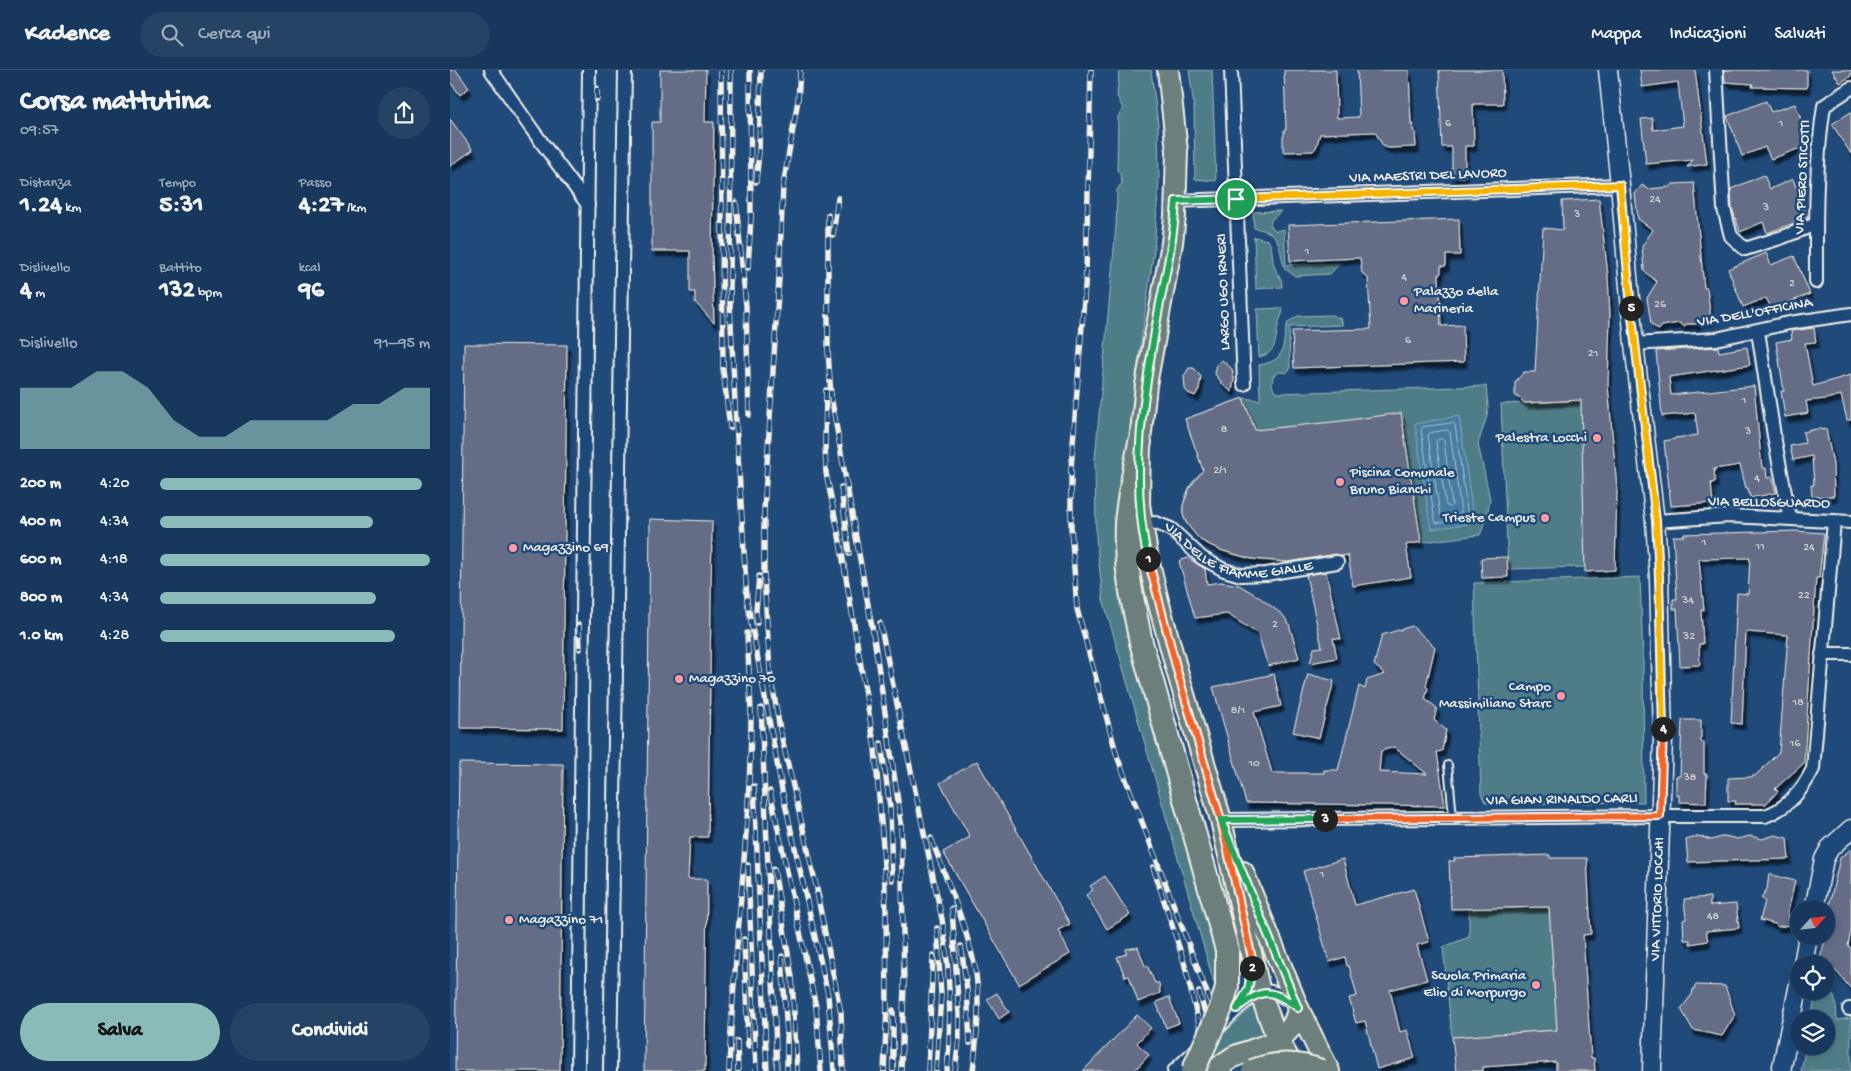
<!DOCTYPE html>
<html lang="it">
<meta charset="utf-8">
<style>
:root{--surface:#17385c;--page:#244365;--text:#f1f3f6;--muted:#9eacbb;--line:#365272;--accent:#8bbbb9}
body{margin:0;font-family:"Gochi Hand",sans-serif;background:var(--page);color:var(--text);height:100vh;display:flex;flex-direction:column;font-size:19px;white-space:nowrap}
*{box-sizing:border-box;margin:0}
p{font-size:16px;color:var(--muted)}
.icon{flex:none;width:28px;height:28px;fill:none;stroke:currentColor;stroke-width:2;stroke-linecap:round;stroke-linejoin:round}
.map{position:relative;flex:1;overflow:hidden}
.details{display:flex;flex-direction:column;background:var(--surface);width:450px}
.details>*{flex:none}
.needle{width:32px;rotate:63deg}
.controls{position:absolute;left:1340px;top:830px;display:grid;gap:10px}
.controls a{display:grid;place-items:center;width:45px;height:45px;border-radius:50%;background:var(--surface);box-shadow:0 2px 8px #0003,0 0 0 1px var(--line);font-size:25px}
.pin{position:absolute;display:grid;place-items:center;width:42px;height:42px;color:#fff;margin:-21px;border:2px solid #fff;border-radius:50%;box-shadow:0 1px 5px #0007}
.km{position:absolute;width:25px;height:25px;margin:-12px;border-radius:50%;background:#222;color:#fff;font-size:14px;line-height:25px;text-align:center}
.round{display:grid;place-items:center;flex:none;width:52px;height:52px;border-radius:26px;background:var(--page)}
.overview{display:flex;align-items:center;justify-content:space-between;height:85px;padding:0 20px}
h1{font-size:28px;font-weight:700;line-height:38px}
.figures{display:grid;grid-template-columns:repeat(3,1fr);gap:8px;height:85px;padding:5px 20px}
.figures div{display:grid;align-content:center}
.figures b{font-size:25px;font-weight:700}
.figures small{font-size:14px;font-weight:400}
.figures p{font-size:14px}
.chart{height:140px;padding:10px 20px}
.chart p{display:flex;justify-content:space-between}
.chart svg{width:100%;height:90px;margin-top:5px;fill:var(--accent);opacity:.7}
.cta{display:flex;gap:10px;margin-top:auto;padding:10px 20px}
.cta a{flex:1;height:58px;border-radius:30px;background:var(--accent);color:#111;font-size:20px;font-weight:700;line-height:58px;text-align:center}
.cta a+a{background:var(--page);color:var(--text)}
ul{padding:0 20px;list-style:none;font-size:16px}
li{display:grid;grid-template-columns:80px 60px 1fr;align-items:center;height:38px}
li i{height:12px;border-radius:6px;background:var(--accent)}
header{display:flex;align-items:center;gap:30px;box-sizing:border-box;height:70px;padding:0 25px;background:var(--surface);border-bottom:1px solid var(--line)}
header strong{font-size:24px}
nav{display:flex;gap:28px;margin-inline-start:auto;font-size:18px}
.search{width:350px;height:45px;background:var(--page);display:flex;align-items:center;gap:12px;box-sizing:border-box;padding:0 18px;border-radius:28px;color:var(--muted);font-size:19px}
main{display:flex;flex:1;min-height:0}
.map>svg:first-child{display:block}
</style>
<header>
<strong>Kadence</strong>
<div class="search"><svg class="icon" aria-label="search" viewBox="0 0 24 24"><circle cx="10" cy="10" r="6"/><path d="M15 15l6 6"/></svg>Cerca qui</div>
<nav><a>Mappa</a><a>Indicazioni</a><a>Salvati</a></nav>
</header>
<main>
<section class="details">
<div class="overview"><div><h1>Corsa mattutina</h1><p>09:57</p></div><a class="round"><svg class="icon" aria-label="share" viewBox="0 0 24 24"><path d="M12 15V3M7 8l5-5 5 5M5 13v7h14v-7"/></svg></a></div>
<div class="figures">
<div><p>Distanza</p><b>1.24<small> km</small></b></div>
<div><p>Tempo</p><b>5:31</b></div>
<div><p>Passo</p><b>4:27<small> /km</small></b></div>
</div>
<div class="figures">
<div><p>Dislivello</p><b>4<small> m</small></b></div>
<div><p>Battito</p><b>132<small> bpm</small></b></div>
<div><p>kcal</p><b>96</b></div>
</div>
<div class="chart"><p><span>Dislivello</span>91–95 m</p>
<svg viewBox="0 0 160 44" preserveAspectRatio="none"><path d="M0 44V14L10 14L20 14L30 6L40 6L50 14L60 30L70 38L80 38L90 30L100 30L110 30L120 30L130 22L140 22L150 14L160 14V44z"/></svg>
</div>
<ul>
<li><b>200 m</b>4:20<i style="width:97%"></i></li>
<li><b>400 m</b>4:34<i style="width:79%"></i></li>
<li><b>600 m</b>4:18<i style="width:100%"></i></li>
<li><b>800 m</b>4:34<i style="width:80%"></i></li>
<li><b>1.0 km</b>4:28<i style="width:87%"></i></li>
</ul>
<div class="cta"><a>Salva</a><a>Condividi</a></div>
</section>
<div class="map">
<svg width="1401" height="1001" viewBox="0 0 1401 1001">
<defs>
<filter id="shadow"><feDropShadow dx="3" dy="5.5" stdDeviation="1" flood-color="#0009"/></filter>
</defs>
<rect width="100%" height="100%" fill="#1f4a7a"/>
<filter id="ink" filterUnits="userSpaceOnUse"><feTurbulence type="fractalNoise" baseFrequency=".02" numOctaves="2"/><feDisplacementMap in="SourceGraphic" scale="10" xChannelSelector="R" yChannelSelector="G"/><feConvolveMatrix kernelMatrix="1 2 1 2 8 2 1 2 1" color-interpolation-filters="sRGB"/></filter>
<g filter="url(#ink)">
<g fill="#507d87" stroke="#a2b7b8">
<path d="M669,0H701L708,54L709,109L704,180L683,329L674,417L667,445L664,478L670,537L768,880L767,923L653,529L646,468L645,389L666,156L667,120L672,113L671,106L667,100L668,47L673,39L667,26Z"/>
<path d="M739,0H762L766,111L745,109L744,36Z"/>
<path d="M831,141L821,150L820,155L826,161L834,159L836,195L890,193L880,204L845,206L835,199C827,176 834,163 804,158L803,142Z"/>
<path d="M804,167L818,170C824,179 821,189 825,198C828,208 832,205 832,217L806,219Z"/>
<path d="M833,238C833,245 829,249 828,256C825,271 827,283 809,287L807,239Z"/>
<path d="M882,245L891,249L893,255L839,257L840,299L836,303L830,302L823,306L822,314L824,321L829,323L1036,316L1038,336L1037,346L1028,374L1040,429L1036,451L1030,465C1004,468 979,471 954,475C919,481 883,490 848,492C820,495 767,486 747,466C740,459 732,450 733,440C733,426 742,408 754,401L735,349L793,328L810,330L809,295C840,290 830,274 838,252L848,246Z"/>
<path d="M1160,330L1163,405L1133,406L1135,497L1058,499L1051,334Z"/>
<path d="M1190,507L1193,590L1194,732L1040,734L1035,732L1031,724L1024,513Z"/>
<path d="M1099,837L1107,960L1002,967L993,877L1019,867V839Z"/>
<path d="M1376,916C1387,924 1386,937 1387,950L1401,948V1001H1351L1356,976H1376V949H1361L1366,921H1376Z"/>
<path d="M805,934L818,965L754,997L769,968Z"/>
</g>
<path fill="#447ba0" stroke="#8aaabd" d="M1009,346L1024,453L981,459L965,354Z"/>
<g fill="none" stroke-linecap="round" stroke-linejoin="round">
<g stroke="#aec2cb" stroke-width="1">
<path d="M1003,353L1005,355L1018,447L1016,449L987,453L985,451L971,360L973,357Z"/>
<path d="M997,360L1000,362L1011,442L1009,444L992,446L990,444L978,365L980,363Z"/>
<path d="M989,369H992L994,371L1002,435L1000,437L996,435L986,372Z"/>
</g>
</g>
<g fill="#656d86" stroke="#f4f1e8" fill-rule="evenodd" filter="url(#shadow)">
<path d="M0,0H6L19,18L10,25L0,12Z"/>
<path d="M210,0H256L255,52H264L262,182L264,253L245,232V222H240V181H202V52H210Z"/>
<path d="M834,0H886L887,48L909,47L907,0H959L961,55L963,54V61H965L966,77L938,78L933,76L925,62L870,64L866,78L863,81L833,82V66H834V60H836Z"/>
<path d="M989,0H1052L1053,34H1023L1024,76H1015V107H1002V77H992Z"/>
<path d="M1190,0H1245L1257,94L1237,97L1243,90L1196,94L1191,49L1202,48L1203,60L1233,56L1228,12L1192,17Z"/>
<path d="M1274,0H1357V18L1302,17L1303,14L1275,12Z"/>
<path d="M1382,0H1401V6L1390,13Z"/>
<path d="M1316,31L1321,42L1345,34L1361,74L1321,89L1315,77L1292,86L1277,46Z"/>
<path d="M1401,42V84L1382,54Z"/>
<path d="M0,49L23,80L0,96Z"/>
<path d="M1314,105L1320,119L1343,109L1358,148L1317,163L1313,152L1290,162L1282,138L1281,119Z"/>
<path d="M1244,113L1254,218H1257L1261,250L1248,251L1247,254H1236L1235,257L1229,253L1212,256L1209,260L1201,254L1197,228L1207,212L1194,201L1192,176L1203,160L1188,149L1185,124L1192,115L1198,119L1220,117L1223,114Z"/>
<path d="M1149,129L1158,205L1160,245L1158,315L1167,419L1165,500L1135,502L1131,330L1075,333L1065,325V312L1074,302H1085L1093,158L1113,160L1112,131Z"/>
<path d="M1009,149L1010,185H996V196H991V203L989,204L991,256L1013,255L1014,292L844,298L842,261L921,259L918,208L912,203L910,188L840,191L838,155Z"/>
<path d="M1316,183L1321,195L1344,186L1360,224L1322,239L1316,228L1293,237L1278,199Z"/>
<path d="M1364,258L1366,272L1355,273L1363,316L1401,305V350H1397L1391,325L1376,329L1356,331L1358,343L1335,347L1331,321H1334L1326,272L1342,269L1341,261Z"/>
<path d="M14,274L117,275L113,659L10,658Z"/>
<path d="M1268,277L1269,282L1297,277L1300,295L1219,307L1221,325L1304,316L1312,398H1316L1317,408L1322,407L1326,423L1300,428L1298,418H1296L1290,395L1264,399L1265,412L1261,413L1263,433L1221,436L1214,371L1225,369V368L1248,365L1245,343L1212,346L1206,281Z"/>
<path d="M772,290L782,299L784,309L782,322L773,315L765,304L767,294Z"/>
<path d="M739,298H744L751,307L749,319L745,326L738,323L735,319L734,306Z"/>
<path d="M793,328L805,360L892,351L951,343L971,472L956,475L961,507L903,516L898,485L892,486L886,484L838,492L802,489L770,480L750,470L744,463L737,454L733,445V435L740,417L753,400L735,349Z"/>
<path d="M1371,358V360L1376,359L1383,394L1384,426L1362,427L1361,415H1364L1362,386L1343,390L1340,376L1355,373L1353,362Z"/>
<path d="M200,449L262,451L258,767H240L238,809H257L255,1001H194Z"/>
<path d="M1345,461L1374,463L1369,508H1366L1354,693L1325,719L1328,721L1316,734H1285L1286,731H1278V708L1301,707L1306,705L1329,682L1338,565L1296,562L1292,654L1281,653L1287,523L1298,524L1300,488L1249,489L1254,540H1251L1253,574H1249L1250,595L1230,596L1227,539H1223V529H1227L1223,466H1234L1233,464Z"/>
<path d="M1057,487L1058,507L1032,508L1031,488Z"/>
<path d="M738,488L755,499L757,514L771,512L789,515L809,527L833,545L839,554L849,588L818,596L808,564L777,544L745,548L729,491Z"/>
<path d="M876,502L891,569L883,568L887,588L860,593L864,578L872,577L856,505Z"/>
<path d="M962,556L985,577L976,616L978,618L975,629L987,638L984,650L996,660L992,681L987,682L995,736L796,733L763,617L824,604L831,636L804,642L822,703H874V700H888L909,616L915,619L917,610L935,604L924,595L932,565ZM944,677L977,704L929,702L931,681Z"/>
<path d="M858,604L884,611L869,668L843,662Z"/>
<path d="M1232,650H1251V672H1254V704H1257L1256,733L1229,732V725L1226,724V706H1230Z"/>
<path d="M527,691L620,854L608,860L620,884L569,914L493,782L520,767L490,713Z"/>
<path d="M9,693L113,694L110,1001H5Z"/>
<path d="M1325,765L1337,768L1339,789L1238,792L1236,770L1249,766L1261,770L1275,766L1287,769L1300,766L1312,769Z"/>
<path d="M1401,779V861L1398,876L1401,878V919L1386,901L1376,896V894L1369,893L1376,866V849L1390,788Z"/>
<path d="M1100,785V788H1137L1141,864L1133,865L1141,988H1144L1145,1001H1106V992L1033,997V1001H1006L1002,967L1107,960L1099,837L1001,839L999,791H1005L1004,788Z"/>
<path d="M893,789L905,835L964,819L979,872L967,875L977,910L940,920L950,962L957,960L965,988L927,999L915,951L906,953L899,928L907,926L899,896H897L895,887L879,892L853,801Z"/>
<path d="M1319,804L1345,811L1338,842L1339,855L1328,857L1325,854L1310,850L1315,831L1311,828L1317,819Z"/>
<path d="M655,806L680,845L657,859L636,825L643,820L640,816Z"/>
<path d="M1260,827V836L1286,834L1289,858L1256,861L1258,871L1240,874V870H1234L1233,850L1236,849L1234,829Z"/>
<path d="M688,877L695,896L697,895L705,913H709L710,923L688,932L679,906L675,907L667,887L676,884V879Z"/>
<path d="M1246,915L1275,916L1285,945L1272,966L1243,960L1231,939L1243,923L1242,922Z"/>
<path d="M547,923L559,942L549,949L537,929Z"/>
<path d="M719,927L729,953L716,958L706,932Z"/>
<path d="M687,945L701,958L687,973L699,985L684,1001H633Z"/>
</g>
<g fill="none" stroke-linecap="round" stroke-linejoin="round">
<g stroke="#f4f1e8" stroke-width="10">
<path id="lane" d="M998,695L1003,747"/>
</g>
<g stroke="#f4f1e8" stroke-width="16">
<g id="street">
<path d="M41,0L81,58L138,135"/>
<path d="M781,0L794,314"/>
<path d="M1266,0L1274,139L1281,166L1295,179L1333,167L1366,154"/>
<path d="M725,131L1170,115"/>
<path d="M1366,212C1366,154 1365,94 1374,36L1401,18"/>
<path d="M1308,261L1324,366L1340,449"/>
<path d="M1184,274L1266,269L1339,253L1401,244"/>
<path d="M1205,451L1279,446L1401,452"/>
<path id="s1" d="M692,454L706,453L721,459L752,488L774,500L791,505L816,504L887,492"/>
<path d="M1372,584H1401"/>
<path d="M771,750L1210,746H1315C1338,738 1352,721 1363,699L1384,451"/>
<path d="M1399,939H1401"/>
<path d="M768,958C780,946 803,918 822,922C831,924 839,931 846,936"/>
<path d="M128,1001L139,0"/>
<path d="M160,1001L175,0"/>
<path d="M724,1001L747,979"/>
</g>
</g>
<g stroke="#f4f1e8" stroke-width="21">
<g id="secondary">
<path d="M1158,0L1170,115L1184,274L1205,451L1209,507L1213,669L1202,1001"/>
<path d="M1364,839L1374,789L1380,778L1401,759"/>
<path d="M1353,894L1358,866"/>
<path d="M1331,1001L1349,914"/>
</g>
</g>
<g stroke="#f4f1e8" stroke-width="24">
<g id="primary">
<path d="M718,0L727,81L725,146L722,173L696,315L690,372L689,434L697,484L707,527L728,604L771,750L810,923L828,970L846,1001"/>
<path d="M793,802L848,938L879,1001"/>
<path d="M764,1001C770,996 777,991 783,987C811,975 843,974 848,938"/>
</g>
</g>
<g stroke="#f4f1e8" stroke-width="26">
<path id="highway" d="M690,372C685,399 678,427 676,454C674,494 683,533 691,572L777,880"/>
</g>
<use href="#lane" stroke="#1f4a7a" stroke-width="6"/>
<use href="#street" stroke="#1f4a7a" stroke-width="12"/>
<use href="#secondary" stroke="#1f4a7a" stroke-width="18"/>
<use href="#primary" stroke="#6c7f7c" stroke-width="20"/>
<use href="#highway" stroke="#6c7f7c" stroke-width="22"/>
<g stroke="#f4f1e8" stroke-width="5.5">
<g id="rail">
<path d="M271,0L273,299L280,358"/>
<path d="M281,0L280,234L286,352L297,530L332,720L378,925L384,1001"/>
<path d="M350,0L348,30L333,116L329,208L314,441V507L320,601L330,660L369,828"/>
<path d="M641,0L636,203L621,399V457L627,539L667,686L762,936"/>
<path d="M147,18V29"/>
<path d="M306,112L309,83L311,0"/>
<path d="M286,132L296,236L299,345"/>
<path d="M378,145V280L381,326L425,574L451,752L454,915L451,1001"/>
<path d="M383,165L388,128"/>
<path d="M298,198L301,147L300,0"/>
<path d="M376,320L375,373L376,403L389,466L425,679L433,776L436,841L437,937L434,1001"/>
<path d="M391,417L399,484"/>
<path d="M307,553L306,540L309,506"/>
<path d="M430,553L492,849C500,900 502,950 497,1001"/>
<path d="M129,555L130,579"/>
<path d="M311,638L327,1001"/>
<path d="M431,673L440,737L442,810"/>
<path d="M304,716L317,1001"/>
<path d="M320,721L366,937L371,1001"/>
<path d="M481,768C497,811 516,854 525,898C531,932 527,967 523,1001"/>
<path d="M298,795L306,1001"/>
<path d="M703,797L734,892L750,958"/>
<path d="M324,799L342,907L347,1001"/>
<path d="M367,823L391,943L393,1001"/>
<path d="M502,838L509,945V969L505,1001"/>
<path d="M294,869L298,976"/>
<path d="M511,876L517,920L520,973"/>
<path d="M332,886L337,966V1001"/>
<path d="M749,922L756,946"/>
<path d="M287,971L288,1001"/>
<path d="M279,1001C283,884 300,767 301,650C301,621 298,592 297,563"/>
<path d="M443,1001V940"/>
<path d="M478,1001L483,885"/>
<path d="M486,1001L491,925L487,858"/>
</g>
</g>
<use href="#rail" stroke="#1f4a7a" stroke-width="4" stroke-dasharray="11" stroke-linecap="butt"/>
<g stroke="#f4f1e8" stroke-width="26" stroke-linecap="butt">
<g id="highway-bridge">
<path d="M743,1001L771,938L777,917V880"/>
<path d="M803,1001C825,992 849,993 871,1001"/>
</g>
</g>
<use href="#highway-bridge" stroke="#6c7f7c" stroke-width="22"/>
</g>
</g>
<g fill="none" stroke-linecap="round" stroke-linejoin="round" filter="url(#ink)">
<g stroke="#fff" stroke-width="10">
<path id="split-1" d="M698,489C678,405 695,316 710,233C717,199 724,166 726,131L786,129"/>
</g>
<g stroke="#fff" stroke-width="10">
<path id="split-2" d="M698,489L728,604L771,750L803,893L802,898"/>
</g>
<g stroke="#fff" stroke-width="10">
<path id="split-3" d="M802,898L798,919L787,939C812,917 822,919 848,938L771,750L875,749"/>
</g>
<g stroke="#fff" stroke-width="10">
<path id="split-4" d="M875,749L1210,746L1213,659"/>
</g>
<g stroke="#fff" stroke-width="10">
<path id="split-5" d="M1181,238L1206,451L1209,507L1213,659"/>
</g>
<g stroke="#fff" stroke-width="10">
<path id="split-6" d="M786,129L1170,115L1181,238"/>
</g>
<use href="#split-1" stroke="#22a559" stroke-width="6"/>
<use href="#split-2" stroke="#f0652b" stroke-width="6"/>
<use href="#split-3" stroke="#22a559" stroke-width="6"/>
<use href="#split-4" stroke="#f0652b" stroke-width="6"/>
<use href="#split-5" stroke="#f5b400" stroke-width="6"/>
<use href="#split-6" stroke="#f5b400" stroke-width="6"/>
</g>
<g fill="#ff9aa2" stroke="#1f4a7a" stroke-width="2">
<circle cx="954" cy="231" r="5"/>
<circle cx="1147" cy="368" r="5"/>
<circle cx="890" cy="412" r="5"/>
<circle cx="1095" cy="448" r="5"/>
<circle cx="63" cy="478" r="5"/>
<circle cx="229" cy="609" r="5"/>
<circle cx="1111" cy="626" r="5"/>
<circle cx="59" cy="850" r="5"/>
<circle cx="1086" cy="915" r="5"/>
</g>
<g text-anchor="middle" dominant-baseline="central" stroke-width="5" stroke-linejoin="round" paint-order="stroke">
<g font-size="12" fill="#d0d0d0">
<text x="998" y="54">6</text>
<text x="1331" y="54">1</text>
<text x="1205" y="130">24</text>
<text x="1316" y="138">3</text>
<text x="1127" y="145">3</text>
<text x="857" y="182">1</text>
<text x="954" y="208">4</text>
<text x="1342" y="214">2</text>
<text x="1210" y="235">26</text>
<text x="958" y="271">6</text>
<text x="1143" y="284">21</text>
<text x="1294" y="331">1</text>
<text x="774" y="360">8</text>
<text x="1298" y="362">3</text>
<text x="770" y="401">2/1</text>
<text x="1307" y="409">4</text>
<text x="1254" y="473">1</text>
<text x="1310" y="477">11</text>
<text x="1359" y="478">24</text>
<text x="1354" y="526">22</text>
<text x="1238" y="531">34</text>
<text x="825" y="555">2</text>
<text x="1239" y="567">32</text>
<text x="1348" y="633">18</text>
<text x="788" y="641">8/1</text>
<text x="1345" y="674">16</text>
<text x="804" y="694">10</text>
<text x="1240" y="708">38</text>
<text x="872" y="805">1</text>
<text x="1263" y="847">48</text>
</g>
<g font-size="15" fill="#f4f1e8" stroke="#1f4a7a">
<text transform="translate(978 106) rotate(-2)">VIA MAESTRI DEL LAVORO</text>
<text transform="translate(1353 107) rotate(-87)">VIA PIERO STICOTTI</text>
<text transform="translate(774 222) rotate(-92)">LARGO UGO IRNERI</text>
<text transform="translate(1305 243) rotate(-10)">VIA DELL'OFFICINA</text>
<text transform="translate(1319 433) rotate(1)">VIA BELLOSGUARDO</text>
<text stroke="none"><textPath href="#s1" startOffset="106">VIA DELLE FIAMME GIALLE</textPath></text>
<text transform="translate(1112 730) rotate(-1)">VIA GIAN RINALDO CARLI</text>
<text transform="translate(1208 829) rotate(-88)">VIA VITTORIO LOCCHI</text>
</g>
<g font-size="15" fill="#f4f1e8" stroke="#1f4a7a" text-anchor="start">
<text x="964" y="222">Palazzo della<tspan x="964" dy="17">Marineria</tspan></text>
<text x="1137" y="368" text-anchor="end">Palestra Locchi</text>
<text x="900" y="403">Piscina Comunale<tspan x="900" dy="17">Bruno Bianchi</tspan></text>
<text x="1085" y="448" text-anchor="end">Trieste Campus</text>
<text x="73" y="478">Magazzino 69</text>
<text x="239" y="609">Magazzino 70</text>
<text x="1101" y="617" text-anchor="end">Campo<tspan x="1101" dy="17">Massimiliano Starc</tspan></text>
<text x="69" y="850">Magazzino 71</text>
<text x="1076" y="906" text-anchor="end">Scuola Primaria<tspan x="1076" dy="17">Elio di Morpurgo</tspan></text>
</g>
</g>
</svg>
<div class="controls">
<a><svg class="needle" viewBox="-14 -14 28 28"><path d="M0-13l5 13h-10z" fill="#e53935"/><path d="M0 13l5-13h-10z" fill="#9eacbb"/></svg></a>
<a><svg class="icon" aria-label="locate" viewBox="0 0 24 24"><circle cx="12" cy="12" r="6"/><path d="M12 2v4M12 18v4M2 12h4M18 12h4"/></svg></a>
<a><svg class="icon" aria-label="layers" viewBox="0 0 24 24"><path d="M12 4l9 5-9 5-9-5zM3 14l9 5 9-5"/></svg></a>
</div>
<div class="pin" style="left:786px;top:129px;background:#1e9e55"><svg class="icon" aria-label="arrive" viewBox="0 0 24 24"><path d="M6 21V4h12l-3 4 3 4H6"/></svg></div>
<b class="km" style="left:698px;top:489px">1</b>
<b class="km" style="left:802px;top:898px">2</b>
<b class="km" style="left:875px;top:749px">3</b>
<b class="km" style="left:1213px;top:659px">4</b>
<b class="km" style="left:1181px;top:238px">5</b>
</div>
</main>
